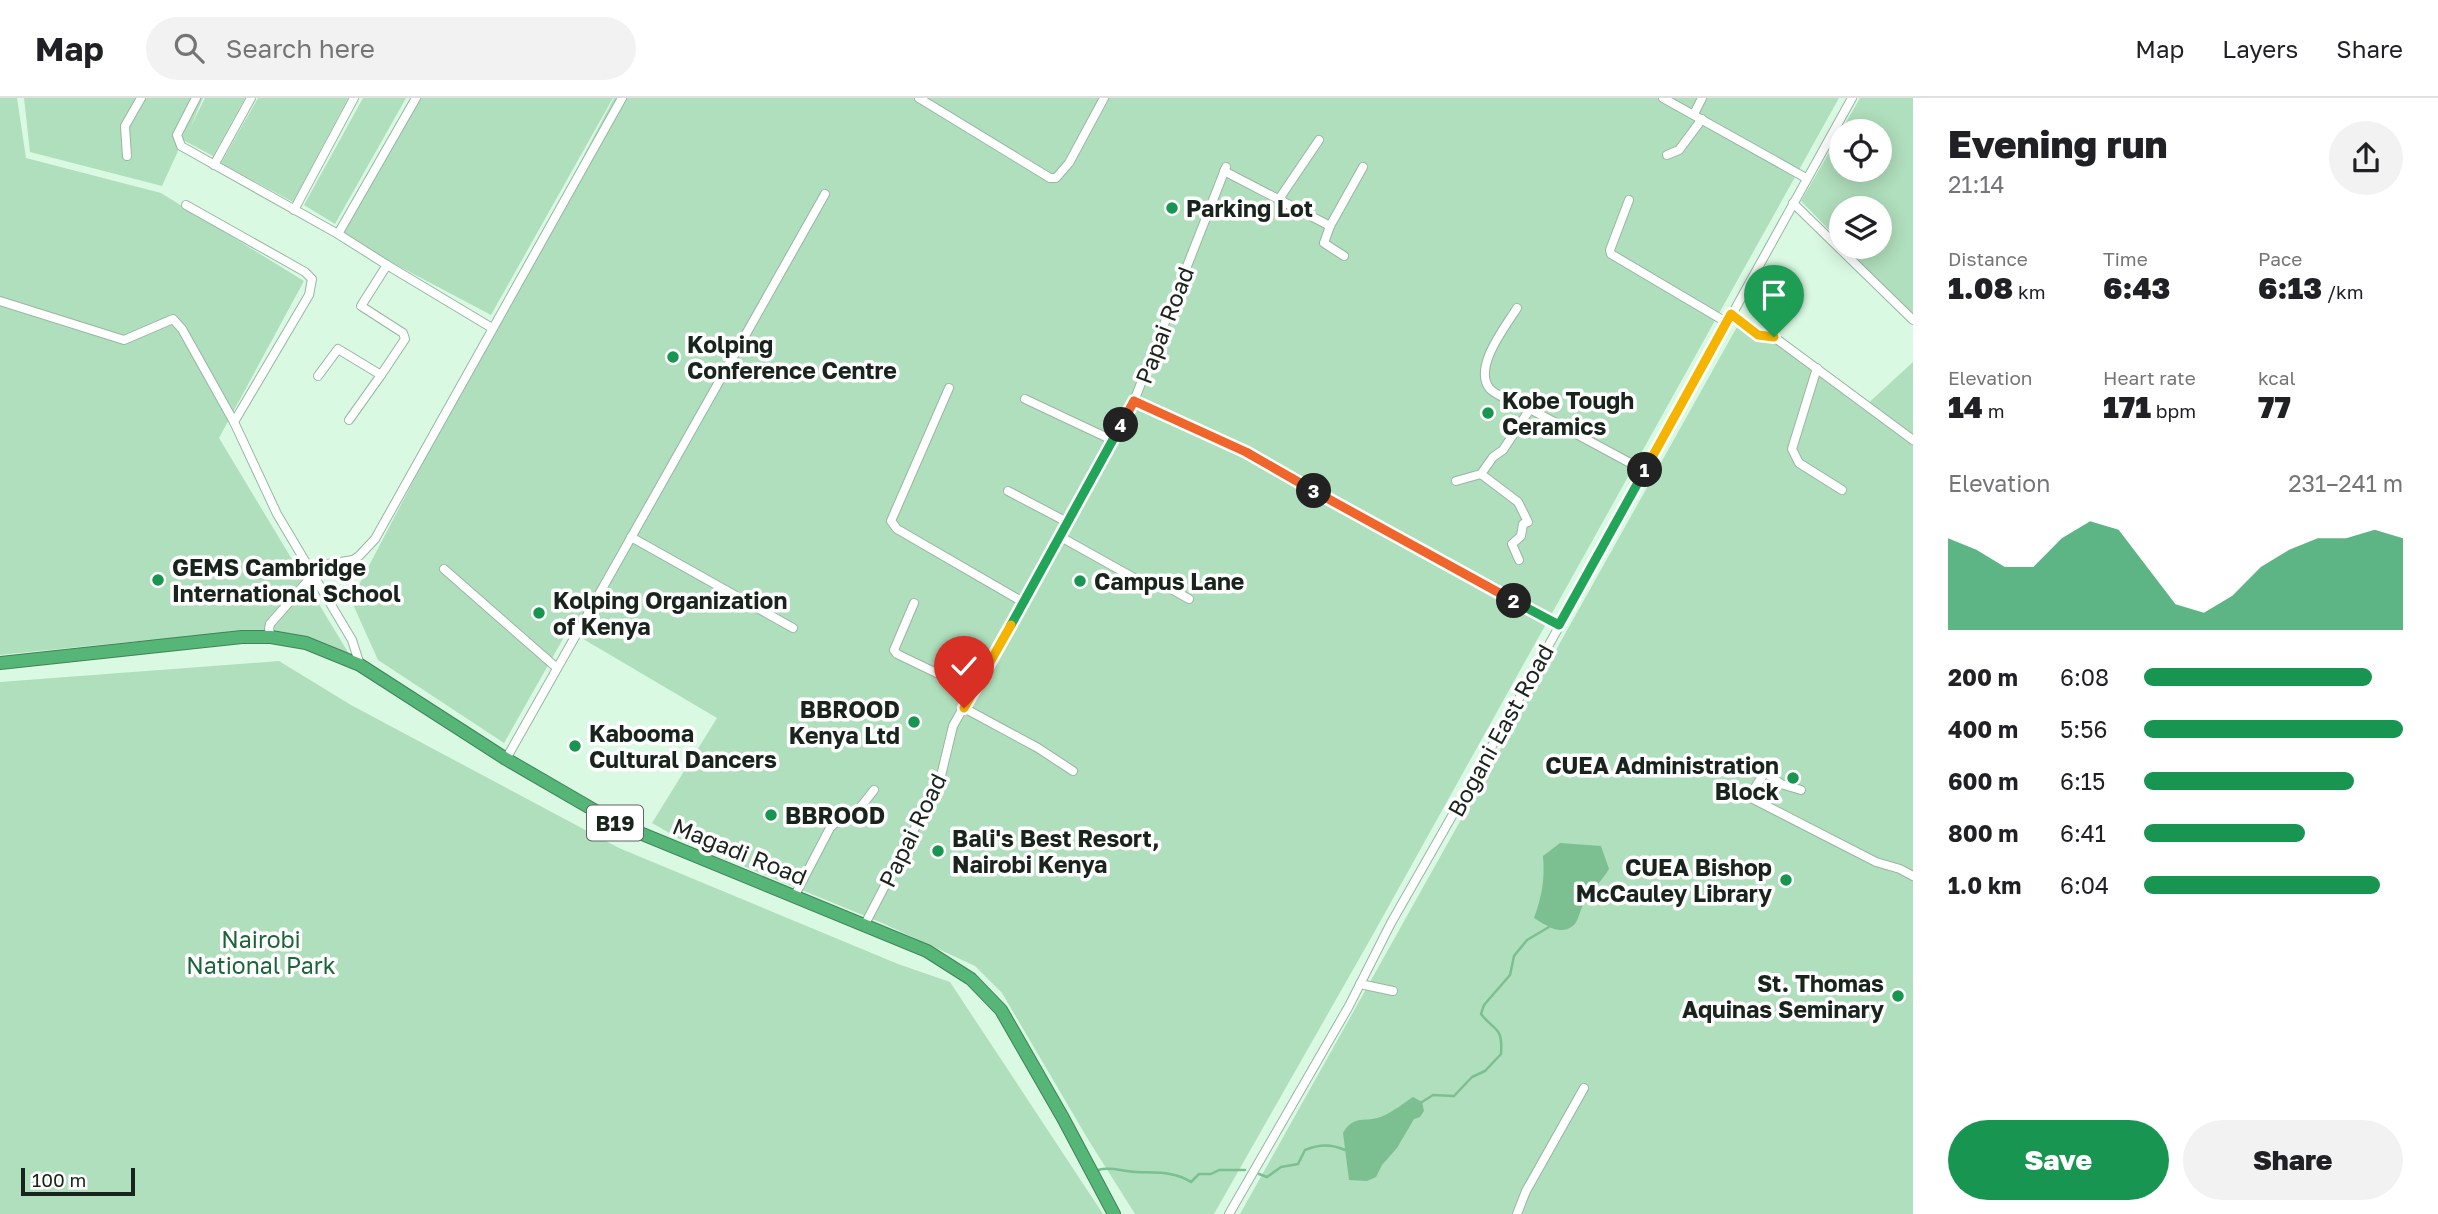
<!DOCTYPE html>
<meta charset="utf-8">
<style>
:root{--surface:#fff;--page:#f2f2f2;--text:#202124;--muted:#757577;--line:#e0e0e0;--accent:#199552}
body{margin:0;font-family:"Golos Text",sans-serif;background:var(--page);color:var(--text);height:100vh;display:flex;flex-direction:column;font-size:26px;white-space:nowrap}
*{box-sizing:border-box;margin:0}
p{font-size:23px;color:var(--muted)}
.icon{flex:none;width:38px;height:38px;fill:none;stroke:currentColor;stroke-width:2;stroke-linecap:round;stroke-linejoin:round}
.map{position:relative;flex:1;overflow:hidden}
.details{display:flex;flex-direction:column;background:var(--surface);width:525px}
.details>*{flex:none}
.tools{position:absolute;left:1829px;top:21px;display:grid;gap:14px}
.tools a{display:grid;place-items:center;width:63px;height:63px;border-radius:50%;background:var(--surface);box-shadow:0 4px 18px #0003;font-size:35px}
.scale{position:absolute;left:21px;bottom:18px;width:114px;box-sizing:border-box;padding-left:7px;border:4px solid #19241c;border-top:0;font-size:19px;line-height:24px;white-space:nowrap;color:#19241c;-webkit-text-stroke:5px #fff;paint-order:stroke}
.pin{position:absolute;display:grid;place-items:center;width:60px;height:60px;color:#fff;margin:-72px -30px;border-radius:50% 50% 50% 0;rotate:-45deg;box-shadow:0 0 7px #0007}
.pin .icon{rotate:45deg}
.km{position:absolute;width:35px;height:35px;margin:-18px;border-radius:50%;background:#222;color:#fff;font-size:19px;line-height:35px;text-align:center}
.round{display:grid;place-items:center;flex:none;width:74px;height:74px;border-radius:37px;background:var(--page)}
.head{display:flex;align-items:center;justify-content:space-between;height:119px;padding:0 35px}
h1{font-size:38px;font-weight:800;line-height:52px}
.stats{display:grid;grid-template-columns:repeat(3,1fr);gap:10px;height:119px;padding:7px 35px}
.stats div{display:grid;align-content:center}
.stats b{font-size:30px;font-weight:800}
.stats small{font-size:19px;font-weight:400}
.stats p{font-size:19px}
.chart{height:196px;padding:14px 35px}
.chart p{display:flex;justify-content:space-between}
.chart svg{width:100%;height:126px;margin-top:7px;fill:var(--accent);opacity:.7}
.cta{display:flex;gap:14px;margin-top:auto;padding:14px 35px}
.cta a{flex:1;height:80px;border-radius:42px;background:var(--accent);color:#fff;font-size:28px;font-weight:800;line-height:80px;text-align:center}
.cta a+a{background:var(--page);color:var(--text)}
ul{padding:0 35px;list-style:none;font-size:23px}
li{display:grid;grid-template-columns:112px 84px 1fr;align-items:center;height:52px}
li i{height:18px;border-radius:9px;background:var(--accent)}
header{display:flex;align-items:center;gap:42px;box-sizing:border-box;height:98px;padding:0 35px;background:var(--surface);border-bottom:2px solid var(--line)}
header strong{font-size:33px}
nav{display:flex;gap:38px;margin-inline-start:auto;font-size:24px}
.search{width:490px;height:63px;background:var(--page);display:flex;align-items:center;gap:18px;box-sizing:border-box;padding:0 24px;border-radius:38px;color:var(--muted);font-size:26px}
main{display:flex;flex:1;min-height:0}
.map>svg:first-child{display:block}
</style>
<header>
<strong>Map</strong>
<div class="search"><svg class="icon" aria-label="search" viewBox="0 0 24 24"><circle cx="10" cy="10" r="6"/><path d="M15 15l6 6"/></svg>Search here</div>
<nav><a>Map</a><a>Layers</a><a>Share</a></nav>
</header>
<main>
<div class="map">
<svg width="1913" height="1116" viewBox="0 0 1913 1116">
<rect width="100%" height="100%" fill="#daf9e2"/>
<g fill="#b0dfbd">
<path d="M0,0H17L26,60L161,95L304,183L219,340L349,556L290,535L138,543L0,557Z"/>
<path d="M24,0H203L190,30L205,0H245L213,58L183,42L162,88L30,54Z"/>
<path d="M258,0H348L293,104L221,65Z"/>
<path d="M363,0H406L335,126L304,107Z"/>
<path d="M417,0H613L491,217L338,136Z"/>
<path d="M614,0H1839L1371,840L1214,1116H1135L1089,1043L1002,895L975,868L882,825L685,744L652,725L717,620L568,532L504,645L378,562L351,502Z"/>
<path d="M1860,0H1913V219L1845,149H1880V110H1841V144L1801,103L1841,34V72H1880V33H1841Z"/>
<path d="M1742,220L1863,310L1913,264V1116H1240Z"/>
<path d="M279,563L351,607L619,750L898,866L950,884L1103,1116H0V584Z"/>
</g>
<g fill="#7cbf90">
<path d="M1560,745L1601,748L1609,771C1601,784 1590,794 1583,807C1580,813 1578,823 1574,827C1560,839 1546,827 1534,820C1542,798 1545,781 1543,758Z"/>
<path d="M1413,999L1422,1004L1424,1013L1420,1019L1414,1021L1397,1050L1382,1067L1376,1079L1367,1083L1349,1082L1343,1035C1355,1015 1365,1026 1383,1018C1394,1013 1404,1005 1413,999Z"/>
</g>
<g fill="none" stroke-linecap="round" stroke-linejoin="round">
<g stroke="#7cbf90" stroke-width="2.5">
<path d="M1422,1004L1433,997L1454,998L1472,979L1485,973L1501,956C1503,928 1495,934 1481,916L1484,907L1510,877L1514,858L1527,842L1549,829"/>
<path d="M1098,1072C1112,1068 1123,1074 1137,1074C1156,1075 1174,1073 1191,1084L1199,1076H1211L1219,1072H1245"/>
<path d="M1259,1076L1267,1079L1281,1069L1298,1066L1305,1052C1320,1046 1331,1046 1345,1052"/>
</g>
<g stroke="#99b6a0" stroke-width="10">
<g id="minor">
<path d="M196,0L177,37L181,48L338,136L416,0"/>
<path d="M919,0L1050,80H1056L1069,65L1104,0"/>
<path d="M1663,0L1806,80"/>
<path d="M1694,16L1702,0"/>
<path d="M1667,57L1679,52L1702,21"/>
<path d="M127,58L125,28L141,0"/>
<path d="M214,67L251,0"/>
<path d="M1224,73L1330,128L1363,69"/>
<path d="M1279,101L1319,42"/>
<path d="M1629,102L1610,152L1611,156L1726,224"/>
<path d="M1793,105L1913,222"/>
<path d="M186,107L305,174L312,181L309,197L234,324"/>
<path d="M294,112L354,0"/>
<path d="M1330,128L1324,145L1344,158"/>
<path d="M387,167L492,230"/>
<path d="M0,203L124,242L173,221L182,231L234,324L277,416L352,542L360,567"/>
<path d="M1517,210C1506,228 1472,270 1490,291C1499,300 1518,305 1530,311"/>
<path d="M1731,216L1758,237L1774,239L1913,342"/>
<path d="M1817,270L1792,351L1799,365L1842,392"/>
<path d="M318,278L338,251L381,277L405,241L403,235L361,208L387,167L338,136"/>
<path d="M949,290L891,423L897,431L1023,504"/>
<path d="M1025,301L1112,342"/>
<path d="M1134,303L1246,354L1391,436L1559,527"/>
<path d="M349,322L381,277"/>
<path d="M1456,383L1481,376"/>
<path d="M1008,393L1067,424"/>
<path d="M1059,438L1136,481L1173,492L1189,501"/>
<path d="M631,439L793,530"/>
<path d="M1519,462L1512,446L1521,438L1523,426L1528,424L1518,404L1481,376L1493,359L1503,352L1530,311L1645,373"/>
<path d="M444,471L557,570"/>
<path d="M914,505L894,552L897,556L974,593"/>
<path d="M271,539L269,531L270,526L313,477L328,466L353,462L359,458L375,441L622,0"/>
<path d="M964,610L1038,650L1073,673"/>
<path d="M506,661L825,96"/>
<path d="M1801,692L1781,686L1765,674L1749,699L1876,764L1900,771L1913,778"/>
<path d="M795,797L830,730L838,722L859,711L874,692"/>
<path d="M864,828L940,682L953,628L1134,303L1226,69"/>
<path d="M1360,886L1393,893"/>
<path d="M1229,1116L1349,908L1391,825L1525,590L1852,0"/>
<path d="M1517,1116L1526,1093L1584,990"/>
</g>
</g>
<g stroke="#408357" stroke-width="14">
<path id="highway" d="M0,565L242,539H271L306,545L360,567L506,661L618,726L927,853L971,881L1001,912L1063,1020L1114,1116"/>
</g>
<use href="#minor" stroke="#fff" stroke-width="8"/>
<use href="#highway" stroke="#55b677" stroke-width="12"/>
</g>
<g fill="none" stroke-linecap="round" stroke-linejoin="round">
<g stroke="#fff" stroke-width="14">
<path id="split-1" d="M1645,372L1731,216L1758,237L1774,239"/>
</g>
<g stroke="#fff" stroke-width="14">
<path id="split-2" d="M1514,503L1559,527L1645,372"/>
</g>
<g stroke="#fff" stroke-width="14">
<path id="split-3" d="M1314,393L1514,503"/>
</g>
<g stroke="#fff" stroke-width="14">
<path id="split-4" d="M1121,327L1134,303L1246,354L1314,393"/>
</g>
<g stroke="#fff" stroke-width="14">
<path id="split-5" d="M1011,527L1121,327"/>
</g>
<g stroke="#fff" stroke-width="14">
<path id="split-6" d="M964,610L1011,527"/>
</g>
<use href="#split-1" stroke="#f5b400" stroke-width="9"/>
<use href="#split-2" stroke="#22a559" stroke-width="9"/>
<use href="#split-3" stroke="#f0652b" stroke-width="9"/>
<use href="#split-4" stroke="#f0652b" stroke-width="9"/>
<use href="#split-5" stroke="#22a559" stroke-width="9"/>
<use href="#split-6" stroke="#f5b400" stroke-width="9"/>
</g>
<g fill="#199552" stroke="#fff" stroke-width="2.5">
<circle cx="1172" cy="110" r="7"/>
<circle cx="673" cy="259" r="7"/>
<circle cx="1488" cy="315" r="7"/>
<circle cx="158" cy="482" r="7"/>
<circle cx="1080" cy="483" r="7"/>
<circle cx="539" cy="515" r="7"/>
<circle cx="914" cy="624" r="7"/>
<circle cx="575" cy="648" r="7"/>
<circle cx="1793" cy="680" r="7"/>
<circle cx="771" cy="717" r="7"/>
<circle cx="938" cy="753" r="7"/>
<circle cx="1786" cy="782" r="7"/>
<circle cx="1898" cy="898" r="7"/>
</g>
<g text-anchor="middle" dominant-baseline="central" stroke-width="7" stroke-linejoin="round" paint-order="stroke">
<rect fill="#fff" stroke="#5e6660" stroke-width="2" x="587" y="707.5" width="56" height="35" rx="5"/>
<g font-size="21" font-weight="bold" fill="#19241c">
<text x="615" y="725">B19</text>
</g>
<g font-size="23" font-weight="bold" fill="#19241c" stroke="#fff" text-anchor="start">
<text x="1186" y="110">Parking Lot</text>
<text x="687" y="246">Kolping<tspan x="687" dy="26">Conference Centre</tspan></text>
<text x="1502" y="302">Kobe Tough<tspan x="1502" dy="26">Ceramics</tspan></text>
<text x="172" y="469">GEMS Cambridge<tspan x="172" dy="26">International School</tspan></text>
<text x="1094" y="483">Campus Lane</text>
<text x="553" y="502">Kolping Organization<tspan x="553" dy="26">of Kenya</tspan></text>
<text x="900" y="611" text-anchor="end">BBROOD<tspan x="900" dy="26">Kenya Ltd</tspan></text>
<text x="589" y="635">Kabooma<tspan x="589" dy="26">Cultural Dancers</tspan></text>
<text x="1779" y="667" text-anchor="end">CUEA Administration<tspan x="1779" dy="26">Block</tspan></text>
<text x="785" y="717">BBROOD</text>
<text x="952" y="740">Bali's Best Resort,<tspan x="952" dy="26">Nairobi Kenya</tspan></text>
<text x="1772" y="769" text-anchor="end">CUEA Bishop<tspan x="1772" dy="26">McCauley Library</tspan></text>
<text x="1884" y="885" text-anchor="end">St. Thomas<tspan x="1884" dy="26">Aquinas Seminary</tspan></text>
</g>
<g font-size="23" fill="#19241c" stroke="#fff">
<text transform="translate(1164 227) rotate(-69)">Papai Road</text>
<text transform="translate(1500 632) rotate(-61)">Bogani East Road</text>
<text transform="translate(912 732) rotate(-64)">Papai Road</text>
<text transform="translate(740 753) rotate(22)">Magadi Road</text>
</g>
<g font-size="23" fill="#1b6539" stroke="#fff">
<text x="261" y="841">Nairobi<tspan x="261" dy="26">National Park</tspan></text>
</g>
</g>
</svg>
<div class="tools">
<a><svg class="icon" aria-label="locate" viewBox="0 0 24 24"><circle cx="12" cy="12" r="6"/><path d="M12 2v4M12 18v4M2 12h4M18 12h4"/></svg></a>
<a><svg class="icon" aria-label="layers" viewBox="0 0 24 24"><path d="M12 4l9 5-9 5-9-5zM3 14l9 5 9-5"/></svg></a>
</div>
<div class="scale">100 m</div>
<div class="pin" style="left:1774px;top:239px;background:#1e9e55"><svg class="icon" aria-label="arrive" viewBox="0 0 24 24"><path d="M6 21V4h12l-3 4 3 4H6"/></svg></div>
<div class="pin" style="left:964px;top:610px;background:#d93025"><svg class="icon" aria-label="check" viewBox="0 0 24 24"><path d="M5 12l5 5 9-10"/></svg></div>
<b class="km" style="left:1645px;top:372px">1</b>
<b class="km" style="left:1514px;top:503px">2</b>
<b class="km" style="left:1314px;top:393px">3</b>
<b class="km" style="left:1121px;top:327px">4</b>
</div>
<section class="details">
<div class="head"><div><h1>Evening run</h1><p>21:14</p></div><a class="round"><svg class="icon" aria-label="share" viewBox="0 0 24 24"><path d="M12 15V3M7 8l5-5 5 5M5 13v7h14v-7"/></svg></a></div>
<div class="stats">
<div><p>Distance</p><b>1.08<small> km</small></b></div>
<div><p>Time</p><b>6:43</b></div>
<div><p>Pace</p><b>6:13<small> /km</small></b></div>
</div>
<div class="stats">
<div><p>Elevation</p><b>14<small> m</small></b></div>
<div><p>Heart rate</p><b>171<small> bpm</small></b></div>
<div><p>kcal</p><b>77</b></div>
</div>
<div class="chart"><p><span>Elevation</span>231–241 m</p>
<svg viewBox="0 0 160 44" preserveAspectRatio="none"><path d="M0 44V12L10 16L20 22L30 22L40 12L50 6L60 9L70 22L80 35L90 38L100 32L110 22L120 16L130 12L140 12L150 9L160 12V44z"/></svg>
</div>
<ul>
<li><b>200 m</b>6:08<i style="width:88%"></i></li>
<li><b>400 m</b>5:56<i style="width:100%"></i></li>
<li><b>600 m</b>6:15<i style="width:81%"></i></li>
<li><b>800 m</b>6:41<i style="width:62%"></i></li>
<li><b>1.0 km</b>6:04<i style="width:91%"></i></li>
</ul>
<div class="cta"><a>Save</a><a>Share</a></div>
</section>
</main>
